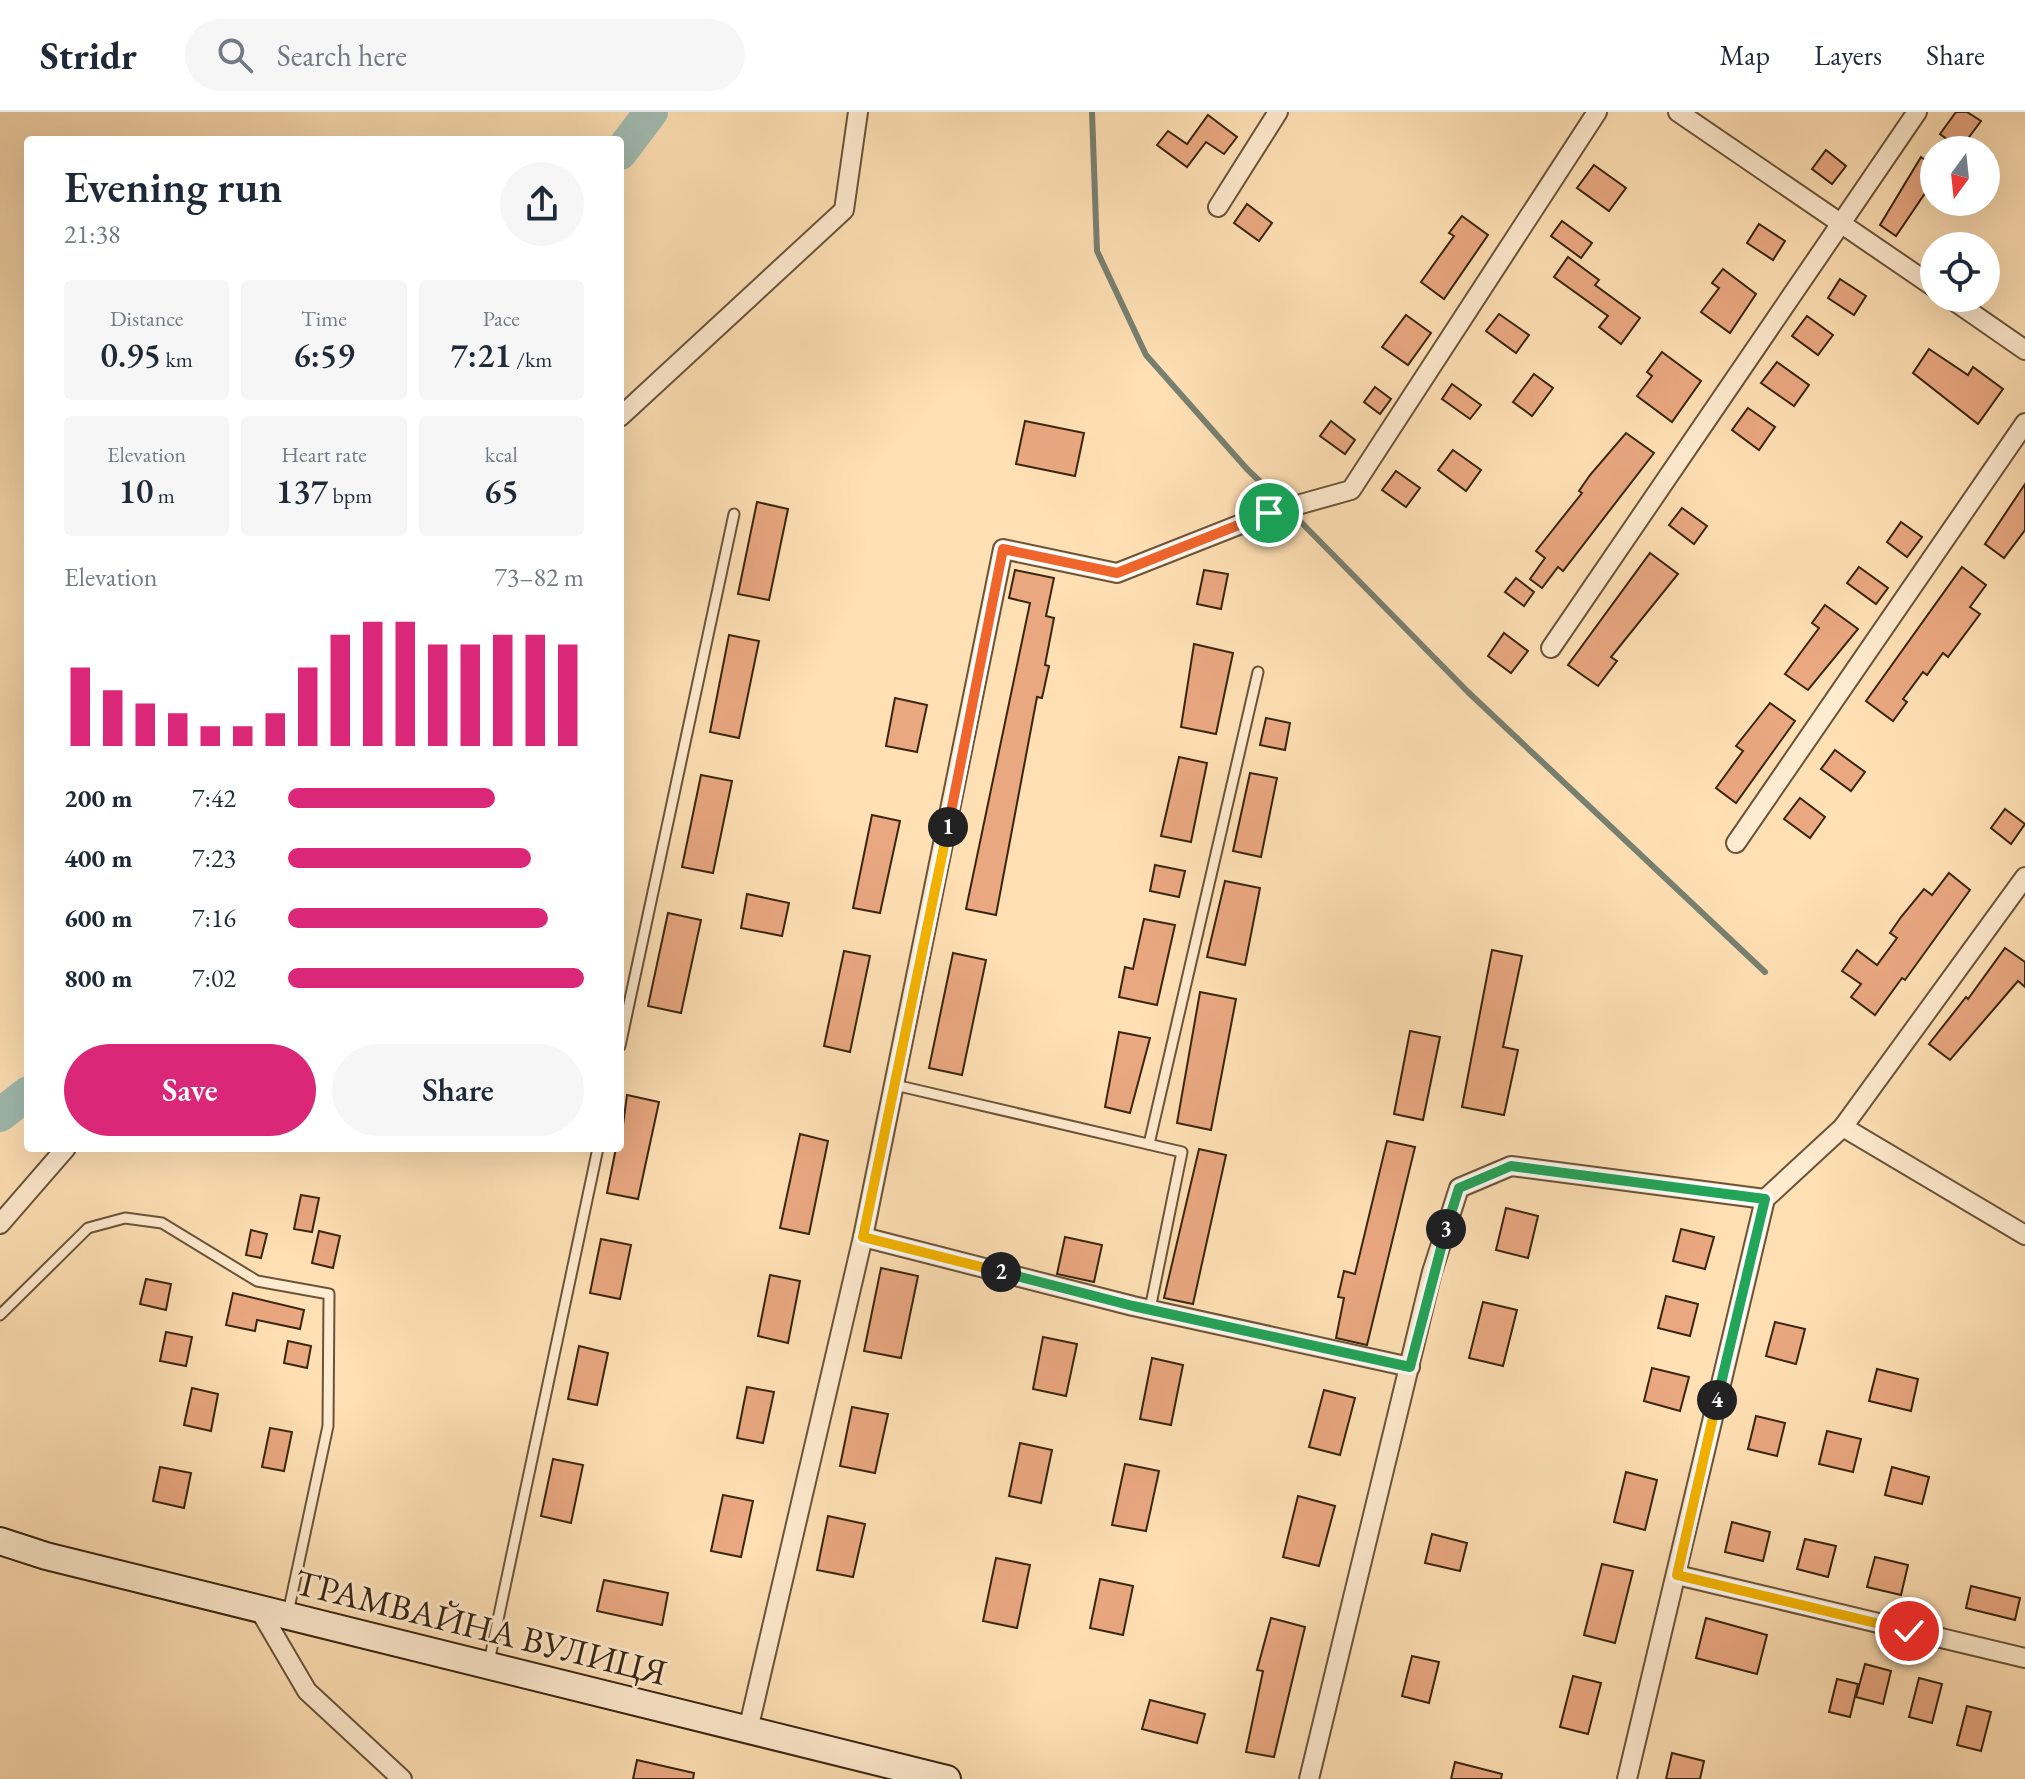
<!DOCTYPE html>
<meta charset="utf-8">
<style>
:root{--surface:#fff;--page:#f6f6f7;--text:#1f2937;--muted:#747a83;--line:#e0e1e3;--accent:#db2777}
body{margin:0;font-family:"EB Garamond",serif;background:var(--page);color:var(--text);height:100vh;display:flex;flex-direction:column;font-size:30px;white-space:nowrap}
*{box-sizing:border-box;margin:0}
p{font-size:26px;color:var(--muted)}
.icon{flex:none;width:44px;height:44px;fill:none;stroke:currentColor;stroke-width:2;stroke-linecap:round;stroke-linejoin:round}
.map{position:relative;flex:1;overflow:hidden}
.sheet{position:absolute;left:24px;top:24px;width:600px;height:1016px;display:flex;flex-direction:column;background:var(--surface);border-radius:8px;box-shadow:0 8px 32px #0002}
.sheet>*{flex:none}
.needle{width:52px;rotate:195deg}
.fabs{position:absolute;left:1920px;top:24px;display:grid;gap:16px}
.fabs a{display:grid;place-items:center;width:80px;height:80px;border-radius:50%;background:var(--surface);box-shadow:0 8px 32px #0002;font-size:40px}
.pin{position:absolute;display:grid;place-items:center;width:68px;height:68px;color:#fff;margin:-34px;border:4px solid #fff;border-radius:50%;box-shadow:0 2px 8px #0007}
.km{position:absolute;width:40px;height:40px;margin:-20px;border-radius:50%;background:#222;color:#fff;font-size:22px;line-height:40px;text-align:center}
.round{display:grid;place-items:center;flex:none;width:84px;height:84px;border-radius:42px;background:var(--page)}
.headline{display:flex;align-items:center;justify-content:space-between;height:136px;padding:0 40px}
h1{font-size:44px;font-weight:600;line-height:60px}
.stats{display:grid;grid-template-columns:repeat(3,1fr);gap:12px;height:136px;padding:8px 40px}
.stats div{display:grid;align-content:center;border-radius:8px;background:var(--page);text-align:center}
.stats b{font-size:34px;font-weight:600}
.stats small{font-size:22px;font-weight:400}
.stats p{font-size:22px}
.chart{height:224px;padding:16px 40px}
.chart p{display:flex;justify-content:space-between}
.chart svg{width:100%;height:144px;margin-top:8px;stroke:var(--accent);stroke-width:6}
.action{display:flex;gap:16px;margin-top:auto;padding:16px 40px}
.action a{flex:1;height:92px;border-radius:48px;background:var(--accent);color:#fff;font-size:32px;font-weight:600;line-height:92px;text-align:center}
.action a+a{background:var(--page);color:var(--text)}
ul{padding:0 40px;list-style:none;font-size:26px}
li{display:grid;grid-template-columns:128px 96px 1fr;align-items:center;height:60px}
li i{height:20px;border-radius:10px;background:var(--accent)}
header{display:flex;align-items:center;gap:48px;box-sizing:border-box;height:112px;padding:0 40px;background:var(--surface);border-bottom:2px solid var(--line)}
header strong{font-size:38px}
nav{display:flex;gap:44px;margin-inline-start:auto;font-size:28px}
.search{width:560px;height:72px;background:var(--page);display:flex;align-items:center;gap:20px;box-sizing:border-box;padding:0 28px;border-radius:44px;color:var(--muted);font-size:30px}
.map>svg:first-child{display:block}
</style>
<header>
<strong>Stridr</strong>
<div class="search"><svg class="icon" aria-label="search" viewBox="0 0 24 24"><circle cx="10" cy="10" r="6"/><path d="M15 15l6 6"/></svg>Search here</div>
<nav><a>Map</a><a>Layers</a><a>Share</a></nav>
</header>
<div class="map">
<svg width="2025" height="1667" viewBox="0 0 2025 1667">
<rect width="100%" height="100%" fill="#ffe0b5"/>
<filter id="stains"><feTurbulence type="fractalNoise" baseFrequency=".0025" numOctaves="4"/><feColorMatrix values="0 0 0 0 .2 0 0 0 0 .09 0 0 0 0 .02 0 0 0 .5 -.17"/></filter>
<radialGradient id="worn" r=".72"><stop offset=".6" stop-color="#630" stop-opacity="0"/><stop offset="1" stop-color="#630" stop-opacity=".3"/></radialGradient>
<g fill="none" stroke-linecap="round" stroke-linejoin="round">
<g stroke="#778071" stroke-width="6">
<path d="M1092,0L1097,139L1146,243L1247,357L1283,392"/>
<path d="M1291,400L1468,580L1765,860"/>
</g>
<g stroke="#a1bcb2" stroke-width="34">
<path d="M620,41L651,0"/>
<path d="M0,1003L28,981"/>
</g>
</g>
<g fill="#eaa881" stroke="#392510" stroke-width="2">
<path d="M1956,0H1967L1981,9L1960,37L1940,22Z"/>
<path d="M1208,3L1237,25L1224,42L1206,30L1187,55L1157,33L1168,19L1187,32Z"/>
<path d="M1826,38L1846,54L1832,72L1812,57Z"/>
<path d="M1921,45L1934,55V68L1896,124L1880,113Z"/>
<path d="M1594,53L1626,76L1609,99L1577,76Z"/>
<path d="M1247,92L1272,111L1259,129L1234,111Z"/>
<path d="M1462,104L1488,123L1444,187L1421,170L1454,124L1449,121Z"/>
<path d="M1562,109L1592,131L1581,146L1551,124Z"/>
<path d="M1759,112L1785,129L1773,148L1747,131Z"/>
<path d="M1568,145L1599,168L1595,173L1640,206L1621,232L1599,215L1608,204L1554,165Z"/>
<path d="M1723,157L1756,182L1730,221L1701,200L1719,176L1712,171Z"/>
<path d="M1840,167L1866,184L1854,203L1828,186Z"/>
<path d="M1499,202L1529,223L1516,241L1486,219Z"/>
<path d="M1406,203L1431,221L1408,253L1382,235Z"/>
<path d="M1807,204L1833,223L1818,243L1792,224Z"/>
<path d="M1929,237L1968,263L1973,255L2003,277L1978,312L1913,261Z"/>
<path d="M1662,240L1701,269L1672,310L1637,284L1652,264L1647,260Z"/>
<path d="M1777,250L1809,273L1794,294L1761,271Z"/>
<path d="M1534,262L1553,276L1532,304L1513,290Z"/>
<path d="M1452,272L1481,293L1470,307L1442,287Z"/>
<path d="M1375,275L1391,287L1380,302L1364,290Z"/>
<path d="M1748,296L1775,315L1759,338L1732,318Z"/>
<path d="M1025,309L1084,321L1075,364L1016,352Z"/>
<path d="M1331,309L1355,328L1345,342L1320,324Z"/>
<path d="M1626,321L1654,341L1563,459L1558,455L1542,476L1530,467L1545,446L1536,439L1582,381L1579,379L1590,363Z"/>
<path d="M1453,338L1481,358L1466,379L1438,358Z"/>
<path d="M1396,359L1420,376L1406,395L1382,378Z"/>
<path d="M2025,372V418L2004,446L1985,432Z"/>
<path d="M757,390L788,397L769,488L738,482Z"/>
<path d="M1682,396L1707,414L1694,432L1669,413Z"/>
<path d="M1901,410L1922,425L1907,445L1887,430Z"/>
<path d="M1650,441L1678,462L1611,545L1617,549L1598,574L1568,553Z"/>
<path d="M1859,455L1888,476L1876,492L1847,471Z"/>
<path d="M1962,455L1986,473L1970,495L1980,502L1948,545L1943,541L1927,563L1923,560L1903,587L1907,590L1893,609L1866,589Z"/>
<path d="M1015,458L1054,466L1046,504L1054,506L1045,553L1049,554L1042,586L1037,585L996,803L966,797L1030,491L1009,486Z"/>
<path d="M1204,458L1228,462L1221,497L1197,492Z"/>
<path d="M1516,466L1534,480L1524,494L1505,480Z"/>
<path d="M1825,493L1858,517L1808,578L1785,562L1819,516L1812,511Z"/>
<path d="M1504,521L1528,539L1511,561L1488,544Z"/>
<path d="M729,523L759,529L739,626L710,620Z"/>
<path d="M1194,532L1233,541L1216,622L1181,615Z"/>
<path d="M895,586L927,593L917,640L886,634Z"/>
<path d="M1770,591L1795,609L1736,691L1716,676L1743,639L1736,634Z"/>
<path d="M1266,606L1290,611L1285,638L1260,633Z"/>
<path d="M1835,638L1865,660L1851,679L1821,657Z"/>
<path d="M1179,645L1207,651L1191,730L1161,724Z"/>
<path d="M1250,661L1277,666L1261,745L1233,739Z"/>
<path d="M701,663L732,669L713,761L682,755Z"/>
<path d="M1800,686L1825,705L1810,726L1784,707Z"/>
<path d="M2005,697L2025,712L2011,732L1991,716Z"/>
<path d="M872,703L900,709L880,801L853,796Z"/>
<path d="M1155,753L1185,759L1179,785L1150,779Z"/>
<path d="M1949,761L1970,778L1905,868L1902,866L1875,903L1851,885L1861,872L1842,859L1857,838L1877,853L1897,826L1890,821L1901,805L1924,777L1932,783Z"/>
<path d="M1225,769L1260,776L1245,853L1207,845Z"/>
<path d="M747,782L789,791L782,824L741,816Z"/>
<path d="M668,801L701,808L681,901L648,894Z"/>
<path d="M1144,807L1175,813L1157,893L1119,885L1125,855L1133,857Z"/>
<path d="M2005,836L2025,850V875L2018,869L1950,948L1929,932L1966,885L1968,887Z"/>
<path d="M1492,838L1522,844L1503,935L1518,938L1504,1003L1462,995Z"/>
<path d="M844,839L870,844L850,940L824,934Z"/>
<path d="M953,841L986,848L962,963L929,956Z"/>
<path d="M1200,880L1236,887L1211,1018L1177,1011Z"/>
<path d="M1410,919L1440,925L1423,1008L1394,1002Z"/>
<path d="M1119,920L1150,926L1130,1001L1105,995Z"/>
<path d="M627,983L659,990L638,1087L607,1081L616,1036H620Z"/>
<path d="M800,1022L828,1029L809,1122L780,1116Z"/>
<path d="M1387,1029L1415,1035L1367,1233L1336,1226L1344,1186L1338,1185L1344,1159L1355,1162Z"/>
<path d="M1199,1037L1226,1043L1193,1192L1164,1186Z"/>
<path d="M301,1083L319,1086L312,1120L294,1117Z"/>
<path d="M1506,1096L1538,1104L1528,1146L1496,1138Z"/>
<path d="M1681,1117L1714,1125L1705,1157L1673,1149Z"/>
<path d="M251,1118L267,1122L261,1146L246,1143Z"/>
<path d="M319,1119L340,1124L333,1156L312,1151Z"/>
<path d="M1065,1125L1102,1133L1094,1170L1057,1162Z"/>
<path d="M601,1127L631,1133L620,1187L590,1181Z"/>
<path d="M881,1156L918,1164L901,1246L864,1239Z"/>
<path d="M770,1163L800,1169L788,1231L758,1224Z"/>
<path d="M146,1167L171,1172L166,1198L140,1192Z"/>
<path d="M233,1181L304,1198L300,1217L257,1208L255,1219L226,1213Z"/>
<path d="M1666,1184L1698,1192L1690,1224L1658,1216Z"/>
<path d="M1483,1190L1517,1198L1503,1254L1469,1246Z"/>
<path d="M1775,1210L1805,1217L1796,1252L1766,1244Z"/>
<path d="M166,1220L192,1225L186,1254L160,1249Z"/>
<path d="M1043,1225L1077,1232L1066,1284L1033,1277Z"/>
<path d="M288,1229L311,1234L307,1256L284,1251Z"/>
<path d="M579,1234L608,1241L597,1293L568,1287Z"/>
<path d="M1152,1246L1183,1253L1171,1313L1140,1307Z"/>
<path d="M1652,1256L1689,1265L1680,1299L1644,1289Z"/>
<path d="M1877,1257L1918,1267L1911,1299L1869,1289Z"/>
<path d="M747,1275L774,1280L763,1331L737,1326Z"/>
<path d="M192,1276L218,1282L211,1319L184,1313Z"/>
<path d="M1324,1278L1355,1286L1340,1343L1309,1335Z"/>
<path d="M852,1295L888,1302L875,1361L840,1354Z"/>
<path d="M1756,1304L1785,1311L1777,1344L1748,1337Z"/>
<path d="M270,1316L292,1320L284,1359L262,1355Z"/>
<path d="M1827,1319L1861,1327L1853,1360L1819,1352Z"/>
<path d="M1020,1331L1052,1338L1041,1391L1009,1384Z"/>
<path d="M553,1347L583,1353L571,1411L541,1404Z"/>
<path d="M1125,1352L1159,1359L1146,1419L1112,1413Z"/>
<path d="M160,1355L191,1361L184,1396L153,1389Z"/>
<path d="M1892,1355L1929,1365L1922,1392L1885,1383Z"/>
<path d="M1626,1360L1657,1368L1645,1418L1614,1410Z"/>
<path d="M723,1383L753,1389L741,1445L711,1439Z"/>
<path d="M1298,1384L1335,1394L1319,1454L1283,1445Z"/>
<path d="M828,1404L865,1412L853,1465L817,1458Z"/>
<path d="M1732,1410L1770,1420L1763,1449L1725,1440Z"/>
<path d="M1432,1422L1467,1431L1460,1459L1425,1451Z"/>
<path d="M1805,1427L1836,1434L1828,1465L1797,1457Z"/>
<path d="M1875,1445L1908,1453L1901,1483L1867,1475Z"/>
<path d="M996,1446L1030,1453L1017,1516L983,1509Z"/>
<path d="M1602,1452L1633,1459L1615,1531L1584,1523Z"/>
<path d="M1100,1467L1133,1474L1123,1523L1090,1516Z"/>
<path d="M604,1468L668,1481L662,1513L597,1499Z"/>
<path d="M1971,1474L2020,1486L2015,1508L1966,1496Z"/>
<path d="M1271,1506L1305,1515L1274,1645L1246,1640L1263,1559L1257,1558Z"/>
<path d="M1706,1506L1767,1523L1757,1562L1696,1546Z"/>
<path d="M1412,1544L1439,1550L1429,1591L1402,1584Z"/>
<path d="M1865,1552L1891,1559L1883,1592L1856,1585Z"/>
<path d="M1573,1564L1601,1571L1588,1622L1560,1615Z"/>
<path d="M1919,1566L1942,1572L1932,1611L1909,1605Z"/>
<path d="M1837,1567L1858,1572L1850,1605L1829,1600Z"/>
<path d="M1150,1588L1205,1602L1197,1631L1142,1617Z"/>
<path d="M1967,1594L1991,1600L1981,1639L1957,1633Z"/>
<path d="M1672,1641L1704,1649L1700,1667H1666Z"/>
<path d="M637,1648L694,1661L693,1667H633Z"/>
<path d="M1455,1650L1502,1662L1501,1667H1451Z"/>
</g>
<g fill="none" stroke-linecap="round" stroke-linejoin="round">
<g stroke="#6a5439" stroke-width="13">
<g id="lane">
<path d="M620,934L734,402"/>
<path d="M895,973L1182,1040L1150,1197"/>
<path d="M1149,1032L1258,560"/>
<path d="M0,1203L88,1116L125,1106L162,1111L257,1169L329,1182L328,1314L288,1501"/>
<path d="M489,1550L598,1036"/>
</g>
</g>
<g stroke="#6a5439" stroke-width="22">
<g id="street">
<path d="M1678,0L1934,175"/>
<path d="M1218,95L1278,0"/>
<path d="M1950,186L2025,238"/>
<path d="M620,305L844,98L858,0"/>
<path d="M1551,536L1917,0"/>
<path d="M1736,731L2025,311"/>
<path d="M1843,1015L2025,1123"/>
<path d="M0,1112L66,1036"/>
<path d="M863,1125L1133,1194L1410,1255"/>
<path d="M1677,1463L2025,1546"/>
<path d="M259,1497L307,1579L402,1667"/>
<path d="M748,1618L863,1125L1003,437L1117,461L1269,401L1351,378L1597,0"/>
<path d="M1309,1667L1432,1160L1459,1076L1511,1054L1765,1087"/>
<path d="M1627,1667L1765,1087L1843,1015L2025,765"/>
</g>
</g>
<g stroke="#392510" stroke-width="30">
<path id="secondary" d="M0,1429L46,1444L947,1667"/>
</g>
<use href="#lane" stroke="#ffebcf" stroke-width="9"/>
<use href="#street" stroke="#ffebcf" stroke-width="18"/>
<use href="#secondary" stroke="#ffebcf" stroke-width="26"/>
</g>
<g fill="none" stroke-linecap="round" stroke-linejoin="round">
<g stroke="#fff" stroke-width="16">
<path id="split-1" d="M948,715L1003,437L1117,461L1269,401"/>
</g>
<g stroke="#fff" stroke-width="16">
<path id="split-2" d="M948,715L863,1125L1001,1160"/>
</g>
<g stroke="#fff" stroke-width="16">
<path id="split-3" d="M1001,1160L1133,1194L1410,1255L1446,1117"/>
</g>
<g stroke="#fff" stroke-width="16">
<path id="split-4" d="M1446,1117L1459,1076L1511,1054L1765,1087L1717,1288"/>
</g>
<g stroke="#fff" stroke-width="16">
<path id="split-5" d="M1717,1288L1677,1463L1909,1519"/>
</g>
<use href="#split-1" stroke="#f0652b" stroke-width="10"/>
<use href="#split-2" stroke="#f5b400" stroke-width="10"/>
<use href="#split-3" stroke="#22a559" stroke-width="10"/>
<use href="#split-4" stroke="#22a559" stroke-width="10"/>
<use href="#split-5" stroke="#f5b400" stroke-width="10"/>
</g>
<g text-anchor="middle" dominant-baseline="central" stroke-width="6" stroke-linejoin="round" paint-order="stroke">
<g font-size="36" fill="#392510" stroke="#ffebcf">
<text transform="translate(481 1515) rotate(14)">ТРАМВАЙНА ВУЛИЦЯ</text>
</g>
</g>
<rect width="100%" height="100%" filter="url(#stains)"/>
<rect width="100%" height="100%" fill="url(#worn)"/>
</svg>
<div class="fabs">
<a><svg class="needle" viewBox="-14 -14 28 28"><path d="M0-13l5 13h-10z" fill="#e53935"/><path d="M0 13l5-13h-10z" fill="#747a83"/></svg></a>
<a><svg class="icon" aria-label="locate" viewBox="0 0 24 24"><circle cx="12" cy="12" r="6"/><path d="M12 2v4M12 18v4M2 12h4M18 12h4"/></svg></a>
</div>
<div class="pin" style="left:1269px;top:401px;background:#1e9e55"><svg class="icon" aria-label="arrive" viewBox="0 0 24 24"><path d="M6 21V4h12l-3 4 3 4H6"/></svg></div>
<div class="pin" style="left:1909px;top:1519px;background:#d93025"><svg class="icon" aria-label="check" viewBox="0 0 24 24"><path d="M5 12l5 5 9-10"/></svg></div>
<b class="km" style="left:948px;top:715px">1</b>
<b class="km" style="left:1001px;top:1160px">2</b>
<b class="km" style="left:1446px;top:1117px">3</b>
<b class="km" style="left:1717px;top:1288px">4</b>
<section class="sheet">
<div class="headline"><div><h1>Evening run</h1><p>21:38</p></div><a class="round"><svg class="icon" aria-label="share" viewBox="0 0 24 24"><path d="M12 15V3M7 8l5-5 5 5M5 13v7h14v-7"/></svg></a></div>
<div class="stats">
<div><p>Distance</p><b>0.95<small> km</small></b></div>
<div><p>Time</p><b>6:59</b></div>
<div><p>Pace</p><b>7:21<small> /km</small></b></div>
</div>
<div class="stats">
<div><p>Elevation</p><b>10<small> m</small></b></div>
<div><p>Heart rate</p><b>137<small> bpm</small></b></div>
<div><p>kcal</p><b>65</b></div>
</div>
<div class="chart"><p><span>Elevation</span>73–82 m</p>
<svg viewBox="0 0 160 44" preserveAspectRatio="none"><path d="M5 44V20M15 44V27M25 44V31M35 44V34M45 44V38M55 44V38M65 44V34M75 44V20M85 44V10M95 44V6M105 44V6M115 44V13M125 44V13M135 44V10M145 44V10M155 44V13"/></svg>
</div>
<ul>
<li><b>200 m</b>7:42<i style="width:70%"></i></li>
<li><b>400 m</b>7:23<i style="width:82%"></i></li>
<li><b>600 m</b>7:16<i style="width:88%"></i></li>
<li><b>800 m</b>7:02<i style="width:100%"></i></li>
</ul>
<div class="action"><a>Save</a><a>Share</a></div>
</section>
</div>
